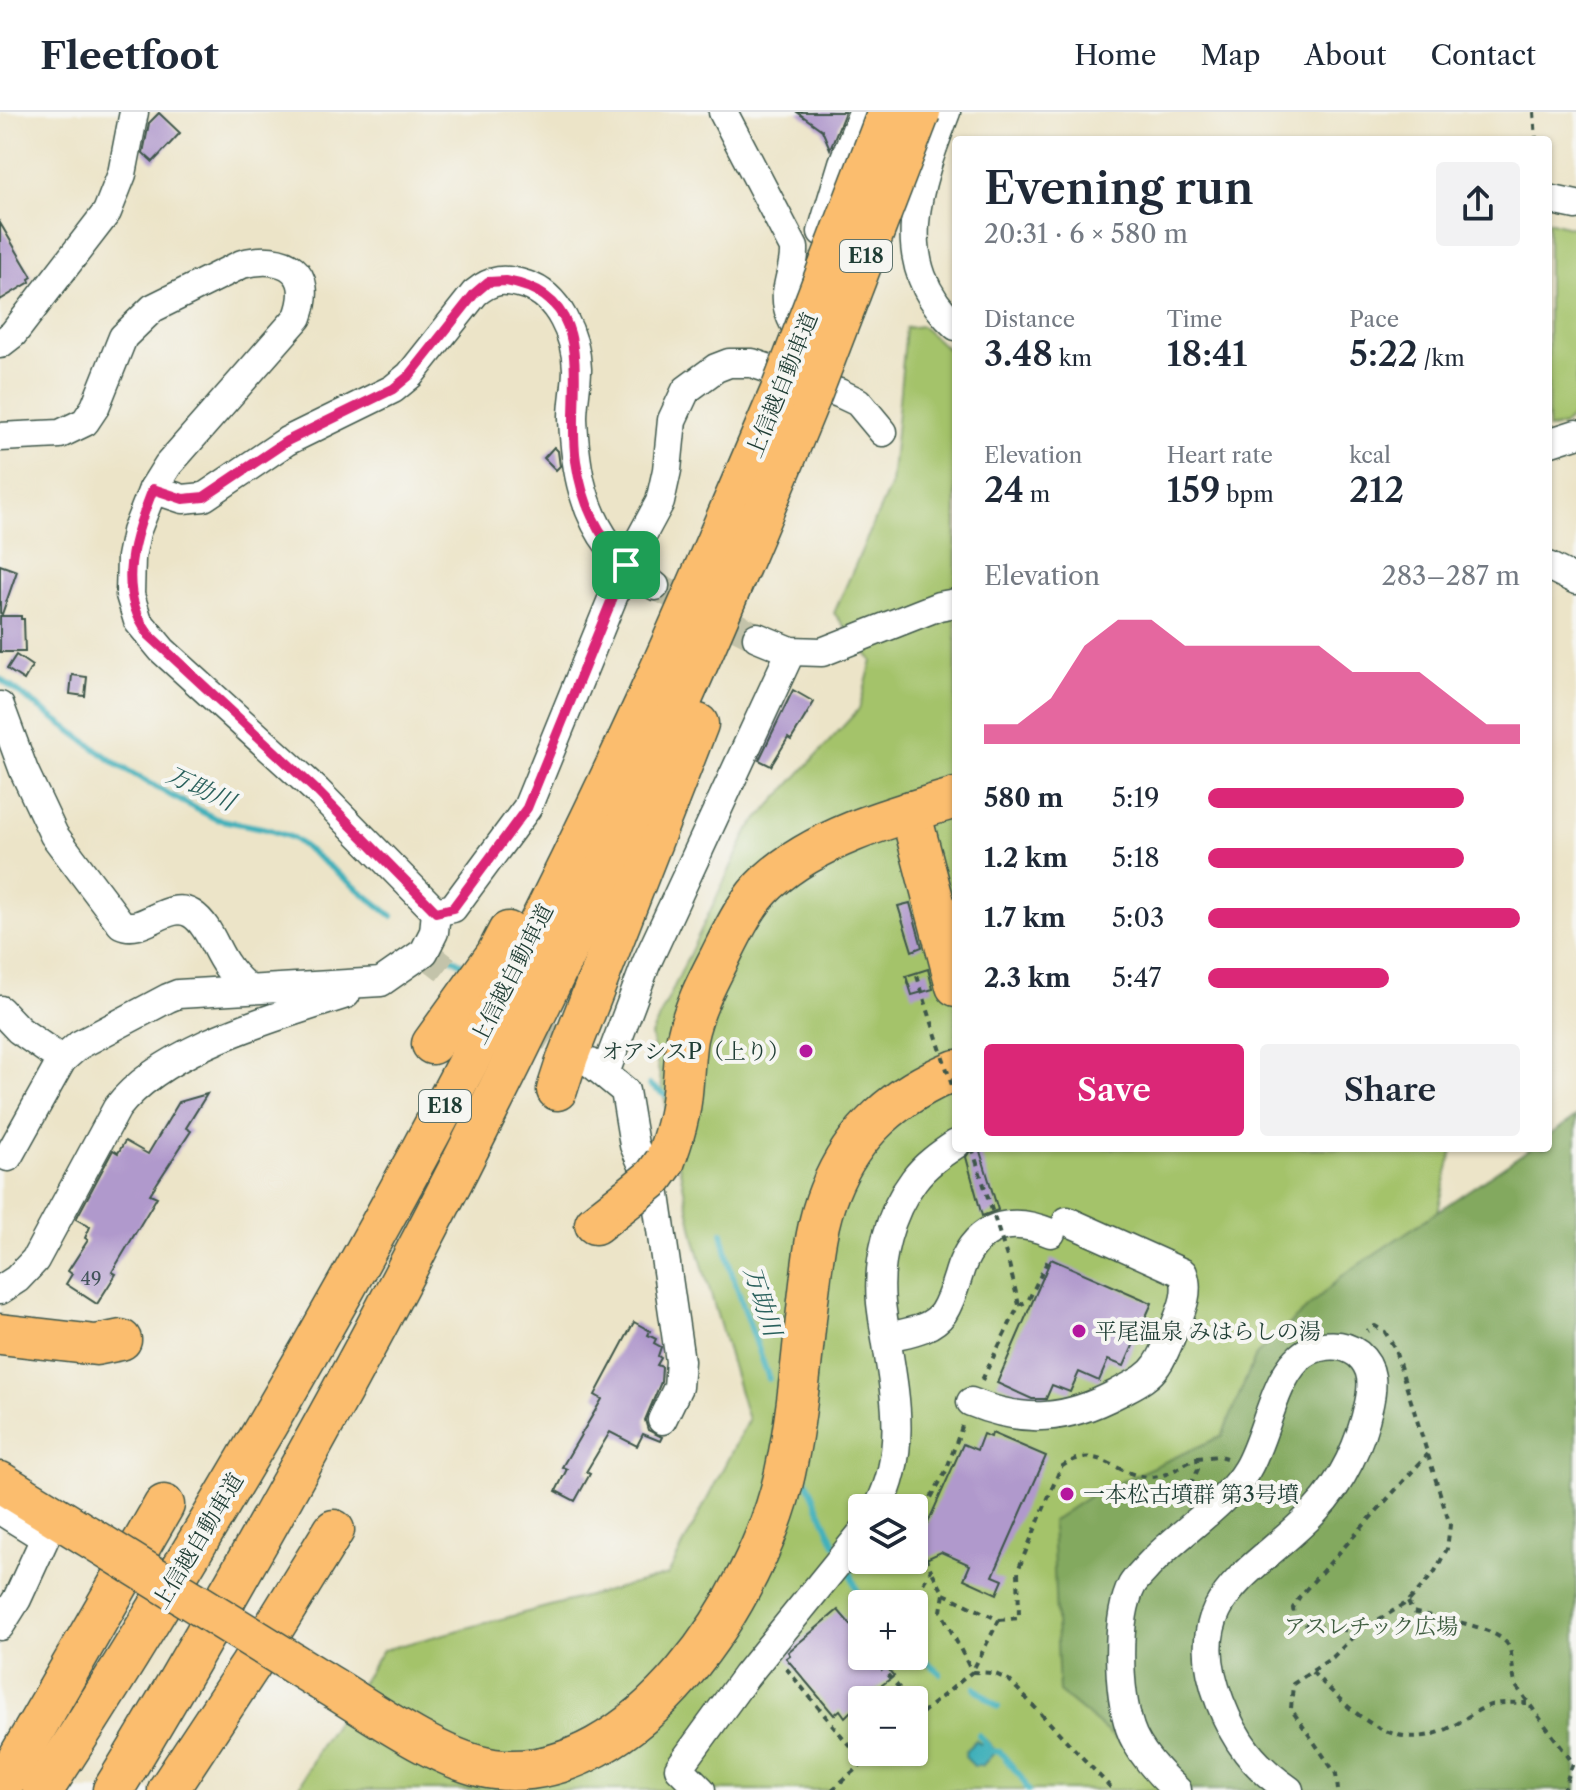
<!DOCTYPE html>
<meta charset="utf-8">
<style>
:root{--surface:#fff;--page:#f2f2f3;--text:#1f2937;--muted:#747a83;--line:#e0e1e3;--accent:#db2777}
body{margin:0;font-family:"Libre Caslon Text","Noto Serif JP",serif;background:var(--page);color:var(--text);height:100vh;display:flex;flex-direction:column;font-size:30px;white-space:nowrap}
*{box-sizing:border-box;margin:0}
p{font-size:26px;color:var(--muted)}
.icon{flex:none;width:44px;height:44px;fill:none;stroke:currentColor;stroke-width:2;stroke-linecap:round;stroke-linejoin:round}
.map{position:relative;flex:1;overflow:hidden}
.details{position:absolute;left:952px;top:24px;width:600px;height:1016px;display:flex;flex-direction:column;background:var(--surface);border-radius:8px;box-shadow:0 2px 6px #0004}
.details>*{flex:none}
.controls{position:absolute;left:848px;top:1382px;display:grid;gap:16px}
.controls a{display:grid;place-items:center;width:80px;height:80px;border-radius:8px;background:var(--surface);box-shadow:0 2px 6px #0004;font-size:40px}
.pin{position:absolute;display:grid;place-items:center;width:68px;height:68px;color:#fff;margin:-34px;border-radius:16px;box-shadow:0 4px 12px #0006}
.round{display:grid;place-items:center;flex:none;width:84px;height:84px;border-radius:8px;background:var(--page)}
.overview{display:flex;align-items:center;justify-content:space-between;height:136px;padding:0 32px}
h1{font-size:44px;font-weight:600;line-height:60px}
.stats{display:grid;grid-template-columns:repeat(3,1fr);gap:12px;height:136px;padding:8px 32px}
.stats div{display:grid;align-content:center}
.stats b{font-size:34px;font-weight:600}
.stats small{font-size:22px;font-weight:400}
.stats p{font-size:22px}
.chart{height:224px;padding:16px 32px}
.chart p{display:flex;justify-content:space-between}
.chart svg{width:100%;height:144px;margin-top:8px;fill:var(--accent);opacity:.7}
.button{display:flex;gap:16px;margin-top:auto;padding:16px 32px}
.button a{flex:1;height:92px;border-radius:8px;background:var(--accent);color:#fff;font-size:32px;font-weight:600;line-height:92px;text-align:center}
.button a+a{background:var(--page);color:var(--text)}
ul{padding:0 32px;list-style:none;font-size:26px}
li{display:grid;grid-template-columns:128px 96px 1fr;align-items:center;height:60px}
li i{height:20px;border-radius:10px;background:var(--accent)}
header{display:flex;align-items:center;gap:48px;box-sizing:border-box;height:112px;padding:0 40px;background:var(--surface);border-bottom:2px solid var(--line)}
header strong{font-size:38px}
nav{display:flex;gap:44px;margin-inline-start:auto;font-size:28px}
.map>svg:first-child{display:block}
</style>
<header>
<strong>Fleetfoot</strong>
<nav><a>Home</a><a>Map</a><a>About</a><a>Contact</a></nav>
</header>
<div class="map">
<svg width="1576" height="1678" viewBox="0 0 1576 1678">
<rect width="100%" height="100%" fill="#f6f6f2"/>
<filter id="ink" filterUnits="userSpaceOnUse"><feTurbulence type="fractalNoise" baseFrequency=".0125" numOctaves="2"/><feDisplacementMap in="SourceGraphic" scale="16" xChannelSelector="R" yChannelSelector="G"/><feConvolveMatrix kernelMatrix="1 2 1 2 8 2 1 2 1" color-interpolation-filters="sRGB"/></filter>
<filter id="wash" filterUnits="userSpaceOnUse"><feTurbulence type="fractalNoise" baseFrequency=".006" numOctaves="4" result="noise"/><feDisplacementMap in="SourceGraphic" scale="32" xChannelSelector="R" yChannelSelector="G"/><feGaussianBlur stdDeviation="1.8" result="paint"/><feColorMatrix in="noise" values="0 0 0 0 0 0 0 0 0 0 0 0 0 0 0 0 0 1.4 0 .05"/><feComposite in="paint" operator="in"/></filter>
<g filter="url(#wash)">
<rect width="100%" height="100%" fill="#ece4c8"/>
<g fill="#a4c36b" stroke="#628050" stroke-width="2" fill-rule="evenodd">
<path d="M1548,109L1576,117V302L1563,314L1548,317Z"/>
<path d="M921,214L956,244V1036H1453L1429,1137L1576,1678H298L318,1637L383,1538L668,1463L748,1308L695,1128L651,923L749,717L859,597L872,549L834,501L891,372L906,216ZM862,1396H914V1448H862ZM862,1492H914V1544H862ZM862,1588H914V1640H862Z"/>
</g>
<path fill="#83a95f" stroke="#51734a" stroke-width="2" d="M1576,1005V1678H1178L1059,1580L1052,1409L1091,1383L1222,1324L1256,1243L1342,1164L1531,1036H1548V1024Z"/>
<path fill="#40b0ba" stroke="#307677" stroke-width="2" d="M976,1628L980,1632L986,1628L996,1639L982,1654H974L965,1645L966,1638Z"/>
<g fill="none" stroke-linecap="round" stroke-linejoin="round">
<g stroke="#40b0ba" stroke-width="6">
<path d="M0,567L118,653L170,683L216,707L267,717L293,726L392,804"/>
<path d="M448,843L466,855"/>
<path d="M650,973L665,983"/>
<path d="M722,1121L731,1159L769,1267"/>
<path d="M802,1358L835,1432"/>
<path d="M851,1462L862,1493"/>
<path d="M914,1539L940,1561"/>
<path d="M975,1576L998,1595"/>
<path d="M979,1623L992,1639L1000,1640L1022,1666L1028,1678"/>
</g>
</g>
<g id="blocks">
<g fill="#b099cc">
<path d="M797,0H845L830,37L822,18Z"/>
<path d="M159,1L180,21L153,50L143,41L149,11Z"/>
<path d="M0,111L32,165L29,167L30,170L0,188Z"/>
<path d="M554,335L558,339L560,354L556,358L544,346Z"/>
<path d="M0,453L17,459L2,502L0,501Z"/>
<path d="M0,504H21V507H24L25,540H0Z"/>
<path d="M16,543L32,554L24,568L7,557Z"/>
<path d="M72,563L87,565L85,584L70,582Z"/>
<path d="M793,578L814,590L791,628L788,626L771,654L759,648Z"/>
<path d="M910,791L922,835L912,839L898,794Z"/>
<path d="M928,857L933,877L912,883L906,864Z"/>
<path d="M207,982L186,1016L191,1019L150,1082L157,1085L112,1160L116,1162L97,1192L66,1172L72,1162L68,1159L88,1128L85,1126L90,1115L76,1107L113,1038L118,1041L125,1029L148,1042L179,990Z"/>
<path d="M972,1036H979L998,1098L982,1104L966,1045Z"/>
<path d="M1051,1147L1152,1191L1124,1254L1108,1248L1099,1269L1079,1260L1070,1280L1052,1273L1046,1287H1032L997,1271Z"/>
<path d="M634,1210L650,1219L648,1223L656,1227L654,1231L661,1235L658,1244L661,1246L657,1253L662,1255L661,1270L645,1308L648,1318L662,1325L660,1329L643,1322L637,1334L610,1320L586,1360L590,1362L575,1389L556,1379L567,1357L562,1355L602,1287L595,1283Z"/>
<path d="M992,1321L1046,1344L993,1464L1003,1468L997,1482L964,1467L970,1453L941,1440L909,1455L914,1448V1442L963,1332L977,1338L983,1322L991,1325Z"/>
<path d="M838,1498L862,1526V1544H877L894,1564L862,1588L845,1605L840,1598L834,1603L786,1546L790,1543L788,1540Z"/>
</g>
</g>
</g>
<g filter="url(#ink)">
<use href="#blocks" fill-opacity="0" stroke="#3e564a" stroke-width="2"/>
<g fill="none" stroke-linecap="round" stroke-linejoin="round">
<g stroke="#c3c3aa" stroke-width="28" stroke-dasharray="28 14" stroke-linecap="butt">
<path d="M655,474L757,525"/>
<path d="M424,840L456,865L586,948"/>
</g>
<g stroke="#3e564a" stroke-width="31">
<g id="minor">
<path d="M723,0L794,136C795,152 789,165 787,181C785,201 797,217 807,233"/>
<path d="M946,0C918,73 888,152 956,214"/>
<path d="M1548,87L1576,93"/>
<path d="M822,120L843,51L863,0"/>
<path d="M0,232L13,222L107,100L122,62L134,0"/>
<path d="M0,325L60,322L85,310L95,295L123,225L153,196L242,152C285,141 315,159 298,205L168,353L153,377L183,387L204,385L287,329L393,277L410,263L475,181C492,167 504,166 526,173C559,183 576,225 577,257C577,273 573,290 573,306C574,331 576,355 583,379C597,426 616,446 655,474"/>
<path d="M1548,331L1576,322"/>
<path d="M1548,454L1576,468"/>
<path d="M757,525L791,539L822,540L939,494L956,491"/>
<path d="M0,594L24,659L54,723L121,812C144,823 168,787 192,802C209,813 215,838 227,854C233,863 241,870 248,877"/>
<path d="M436,800L453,796L527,696L626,453L660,390L667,358L672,308L686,278L716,256L729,251H752L839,281L858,290L883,320"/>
<path d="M0,898L19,918L62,948"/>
<path d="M591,951L625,979L634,1033L656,1083L680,1249L678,1275L662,1308"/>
<path d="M605,961L646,852L791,539"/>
<path d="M8,1045L62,948L79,933L168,886L178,882L381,870L424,840L434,820L436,800L317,679L162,538L138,509L130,483L131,445L136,420L153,377"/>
<path d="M0,1178L17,1167L35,1148L117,996C164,935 274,906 346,882"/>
<path d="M888,1225C907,1220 931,1218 943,1201C952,1187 956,1170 961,1155C978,1112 1011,1104 1051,1121"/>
<path d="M971,1290C1025,1312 1067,1308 1118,1281C1132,1273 1148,1267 1157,1253C1165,1242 1170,1227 1175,1214C1182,1197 1190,1179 1183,1161L1067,1109"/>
<path d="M878,1396C913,1329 889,1261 881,1191C877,1149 889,1101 914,1068C925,1053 941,1042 956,1032"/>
<path d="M0,1398L45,1426L17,1487L0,1514"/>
<path d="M701,1678L679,1656L746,1564L862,1421"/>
<path d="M1177,1678C1160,1663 1137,1638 1130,1616C1118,1580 1115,1506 1132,1473C1136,1466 1143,1460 1148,1454C1177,1422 1226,1393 1247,1357C1265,1327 1273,1272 1297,1248C1312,1232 1340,1228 1358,1242C1374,1256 1373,1273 1369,1292C1361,1330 1343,1370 1315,1399C1255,1462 1179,1484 1220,1590C1236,1631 1253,1653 1289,1678"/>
</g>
</g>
<g stroke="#3e564a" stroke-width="43">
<g id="highway">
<path d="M910,699L956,874"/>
<path d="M432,932L496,843L508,820"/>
<path d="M557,978L568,944L698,612"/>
<path d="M664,1051C673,1028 680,1005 682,981C684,962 684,944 687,926C693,898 706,872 719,847C732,821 746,790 768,770C817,725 894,704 956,686"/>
<path d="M595,1112L627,1087"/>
<path d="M0,1222L96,1233L121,1228"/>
<path d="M0,1370L86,1423"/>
<path d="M322,1569C369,1597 440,1650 494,1657C637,1674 759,1482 785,1361C798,1301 802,1240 809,1180C813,1147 816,1112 829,1080C853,1019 897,982 956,958"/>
<path d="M0,1678L164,1393"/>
<path d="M43,1678C122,1558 195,1435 268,1311C404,1077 532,837 645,591C692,487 737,382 782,276"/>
<path d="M113,1678C165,1594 214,1507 263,1421C470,1055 652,676 810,286"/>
<path d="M168,1678L250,1554L334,1418"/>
</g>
</g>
<g stroke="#3e564a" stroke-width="4" stroke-dasharray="6 6" stroke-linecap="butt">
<path d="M1534,0L1536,28"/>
<path d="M1019,1193L1028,1189L1050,1144"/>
<path d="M982,1268L1019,1193L1008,1148"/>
<path d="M1197,1346L1219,1344L1226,1346"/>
<path d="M944,1482L999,1508L972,1560L993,1561L1009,1568L1113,1678"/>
<path d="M1408,1490L1413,1500C1435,1506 1503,1514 1510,1537C1513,1549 1512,1562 1516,1574L1573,1651L1563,1678"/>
<path d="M911,1492L931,1458L914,1421L915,1414L946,1359L964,1309"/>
<path d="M999,1508L1019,1506L1018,1458L1061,1355C1099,1329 1113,1364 1150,1365C1169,1365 1181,1353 1197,1346L1198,1357L1182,1392"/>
<path d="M1358,1520L1308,1513L1294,1505L1293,1496L1300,1484L1428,1342"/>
<path d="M879,1544L876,1550L910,1588"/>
<path d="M786,1556L863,1650"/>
<path d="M1312,1560C1350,1597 1392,1646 1451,1615C1465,1608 1479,1595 1495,1592C1505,1590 1516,1591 1527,1591"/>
<path d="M914,1592L922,1601L972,1560L941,1499L944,1482L931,1458"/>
<path d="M914,1608L922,1601"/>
<path d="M832,1678L875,1640"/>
<path d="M1338,1678L1336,1662L1291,1597L1293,1572L1333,1545L1358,1520L1408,1490L1434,1461L1447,1437L1450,1413L1394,1235L1385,1220L1375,1214L1367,1219"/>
</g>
<use href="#minor" stroke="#fff" stroke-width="28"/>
<use href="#highway" stroke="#fbbd6e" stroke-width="40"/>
<g stroke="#3e564a" stroke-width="43" stroke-linecap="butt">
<g id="highway-bridge">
<path d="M782,276L888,0"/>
<path d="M810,286L920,0"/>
<path d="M627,1087L654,1065L664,1051"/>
<path d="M86,1423L322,1569"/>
</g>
</g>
<g stroke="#3e564a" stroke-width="4" stroke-dasharray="6 6" stroke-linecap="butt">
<path d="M917,864L956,986"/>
<path d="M972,1036L1008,1148"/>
</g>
<use href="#highway-bridge" stroke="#fbbd6e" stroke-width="40"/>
</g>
</g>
<g fill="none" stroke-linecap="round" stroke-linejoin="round" filter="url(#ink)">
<g stroke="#fff" stroke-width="16">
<path id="route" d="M506,169C604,186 565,282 576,349C582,391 597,422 626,453L527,696L453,796L436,800L317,679L149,523C115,476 134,426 153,377L183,387L204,385L287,329L393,277L410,263L475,181L488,170Z"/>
</g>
<use href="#route" stroke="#db2777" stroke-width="10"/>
</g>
<g fill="#b5179e" stroke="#f6f6f2" stroke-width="3">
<circle cx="806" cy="939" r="8"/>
<circle cx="1079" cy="1219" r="8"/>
<circle cx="1067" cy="1382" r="8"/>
</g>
<g text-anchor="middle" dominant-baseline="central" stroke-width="8" stroke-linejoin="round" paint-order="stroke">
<g font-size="18" fill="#43545a">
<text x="91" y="1167">49</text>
</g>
<g fill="#f6f6f2" stroke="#60746d" stroke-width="2">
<rect x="840" y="128" width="52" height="32" rx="6"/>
<rect x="419" y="978" width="52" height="32" rx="6"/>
</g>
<g font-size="20" font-weight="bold" fill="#1f3d34">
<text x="866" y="144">E18</text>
<text x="445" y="994">E18</text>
</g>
<g font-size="22" fill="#1f3d34" stroke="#f6f6f2">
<text transform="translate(782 273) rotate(-68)">上信越自動車道</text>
<text transform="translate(512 862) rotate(-63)">上信越自動車道</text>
<text transform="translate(198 1429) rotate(-59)">上信越自動車道</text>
</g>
<g font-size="22" fill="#1f3d34" stroke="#f6f6f2" text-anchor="start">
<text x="790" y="939" text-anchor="end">オアシスP（上り）</text>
<text x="1095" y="1219">平尾温泉 みはらしの湯</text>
<text x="1083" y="1382">一本松古墳群 第3号墳</text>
</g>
<g font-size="22" fill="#405e42" stroke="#f6f6f2">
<text x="1371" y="1514">アスレチック広場</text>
</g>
<g font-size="24" font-style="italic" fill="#29605c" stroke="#f6f6f2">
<text transform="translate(201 676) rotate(25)">万助川</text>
<text transform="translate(763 1189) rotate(72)">万助川</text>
</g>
</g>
</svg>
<div class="controls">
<a><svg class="icon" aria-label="layers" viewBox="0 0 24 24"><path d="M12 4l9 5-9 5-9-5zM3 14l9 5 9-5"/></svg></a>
<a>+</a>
<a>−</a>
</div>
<div class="pin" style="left:626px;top:453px;background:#1e9e55"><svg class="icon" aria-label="arrive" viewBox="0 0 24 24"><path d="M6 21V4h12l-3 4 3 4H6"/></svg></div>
<section class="details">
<div class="overview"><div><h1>Evening run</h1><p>20:31 · 6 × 580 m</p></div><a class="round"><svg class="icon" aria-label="share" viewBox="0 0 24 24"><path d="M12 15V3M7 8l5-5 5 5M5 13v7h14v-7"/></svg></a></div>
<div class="stats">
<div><p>Distance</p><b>3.48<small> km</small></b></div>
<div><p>Time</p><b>18:41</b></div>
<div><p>Pace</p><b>5:22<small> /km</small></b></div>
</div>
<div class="stats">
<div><p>Elevation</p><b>24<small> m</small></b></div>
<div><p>Heart rate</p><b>159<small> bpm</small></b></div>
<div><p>kcal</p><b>212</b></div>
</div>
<div class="chart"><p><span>Elevation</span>283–287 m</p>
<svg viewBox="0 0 160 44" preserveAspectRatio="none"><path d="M0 44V38L10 38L20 30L30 14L40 6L50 6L60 14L70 14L80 14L90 14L100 14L110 22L120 22L130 22L140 30L150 38L160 38V44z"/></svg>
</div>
<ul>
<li><b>580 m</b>5:19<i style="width:82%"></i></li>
<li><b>1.2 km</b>5:18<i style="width:82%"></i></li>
<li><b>1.7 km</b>5:03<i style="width:100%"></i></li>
<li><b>2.3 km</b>5:47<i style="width:58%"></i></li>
</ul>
<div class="button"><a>Save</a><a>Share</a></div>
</section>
</div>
